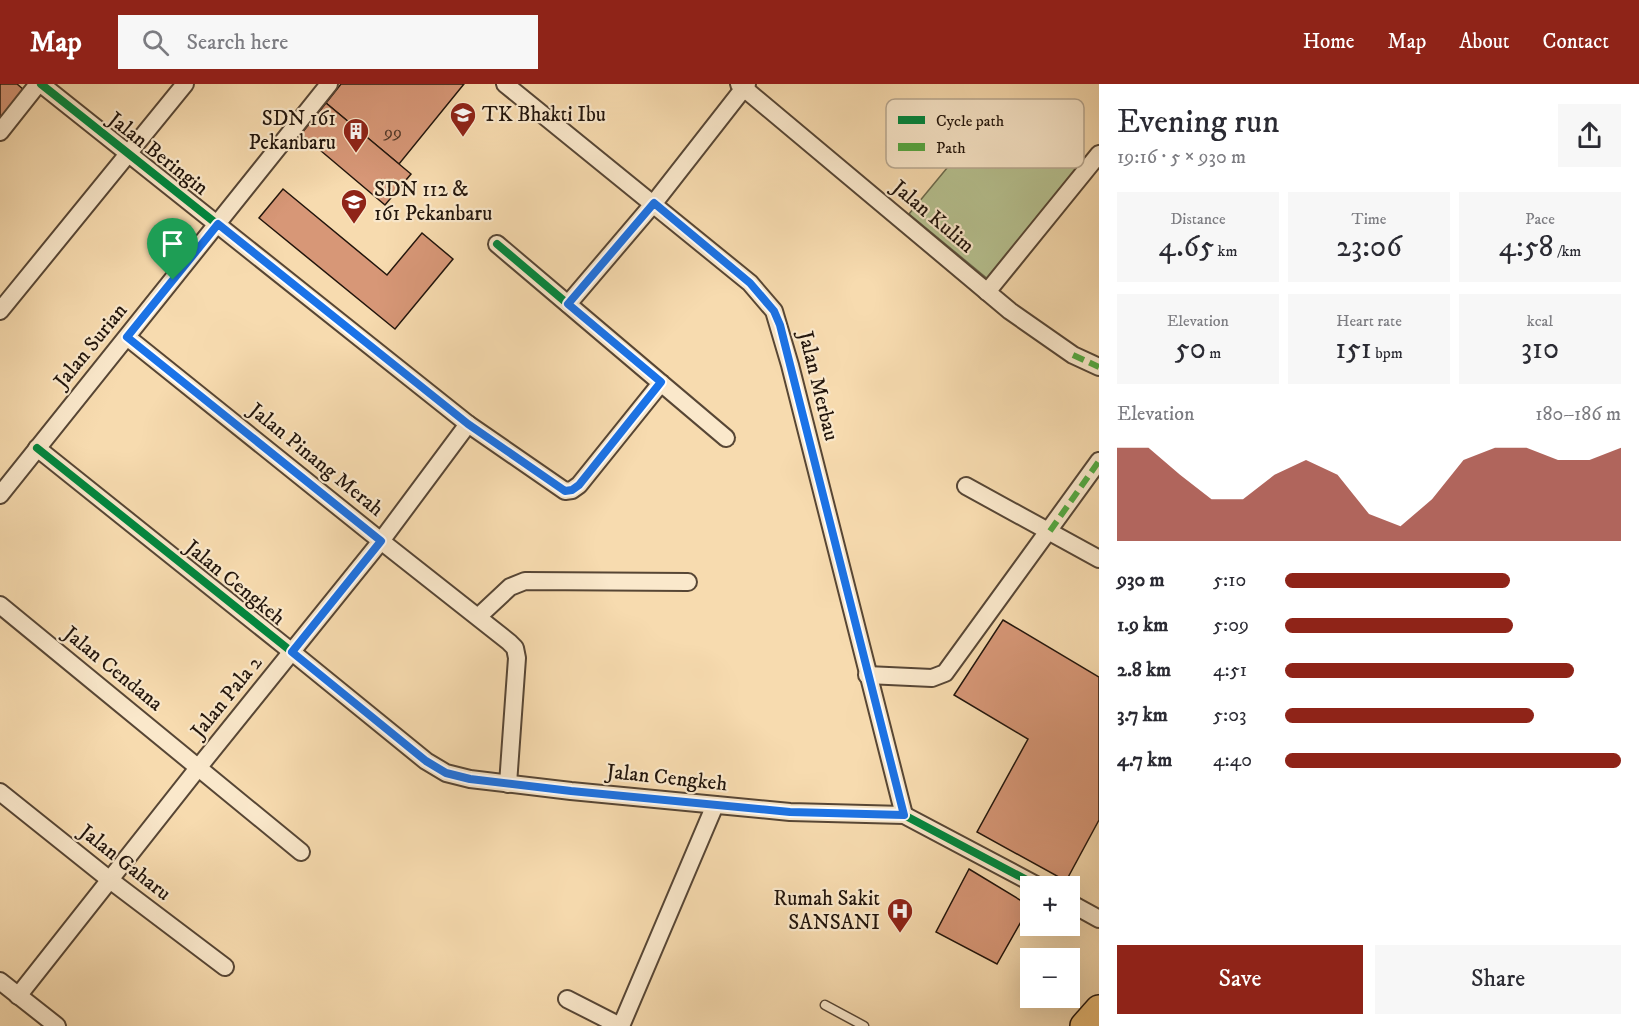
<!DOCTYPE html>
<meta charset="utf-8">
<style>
:root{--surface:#fff;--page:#f7f7f7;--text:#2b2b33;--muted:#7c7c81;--accent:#8f2418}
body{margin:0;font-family:"IM FELL DW Pica",serif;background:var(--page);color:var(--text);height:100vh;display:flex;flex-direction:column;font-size:22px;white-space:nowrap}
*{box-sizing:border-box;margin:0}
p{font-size:20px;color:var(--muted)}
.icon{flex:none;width:33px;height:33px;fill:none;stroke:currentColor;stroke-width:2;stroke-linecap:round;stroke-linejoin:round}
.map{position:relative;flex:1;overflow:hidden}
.side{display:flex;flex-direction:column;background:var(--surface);width:540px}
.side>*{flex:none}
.tools{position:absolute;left:1020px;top:792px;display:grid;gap:12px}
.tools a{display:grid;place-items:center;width:60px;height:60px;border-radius:0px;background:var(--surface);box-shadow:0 6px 24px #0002;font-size:30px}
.pin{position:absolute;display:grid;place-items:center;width:51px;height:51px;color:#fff;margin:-62px -26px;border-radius:50% 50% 50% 0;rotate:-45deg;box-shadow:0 0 6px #0007}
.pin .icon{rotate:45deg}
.round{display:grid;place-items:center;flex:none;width:63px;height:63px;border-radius:0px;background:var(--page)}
.head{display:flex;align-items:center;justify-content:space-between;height:102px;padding:0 18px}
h1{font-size:33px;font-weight:600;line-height:45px}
.figures{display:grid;grid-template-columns:repeat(3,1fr);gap:9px;height:102px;padding:6px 18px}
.figures div{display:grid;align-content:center;border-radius:0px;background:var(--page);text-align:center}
.figures b{font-size:30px;font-weight:600}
.figures small{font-size:16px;font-weight:400}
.figures p{font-size:16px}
.chart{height:168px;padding:12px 18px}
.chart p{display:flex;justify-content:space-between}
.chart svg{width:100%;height:108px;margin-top:6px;fill:var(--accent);opacity:.7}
.button{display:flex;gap:12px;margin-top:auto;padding:12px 18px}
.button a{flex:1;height:69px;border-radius:0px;background:var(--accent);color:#fff;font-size:24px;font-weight:600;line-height:69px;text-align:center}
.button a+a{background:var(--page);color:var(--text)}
ul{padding:0 18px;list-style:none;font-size:20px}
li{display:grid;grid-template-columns:96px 72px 1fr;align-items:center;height:45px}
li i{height:15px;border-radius:8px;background:var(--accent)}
header{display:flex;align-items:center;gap:36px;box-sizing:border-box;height:84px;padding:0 30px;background:var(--accent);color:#fff}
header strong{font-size:28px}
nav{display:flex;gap:33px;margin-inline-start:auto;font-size:21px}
.search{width:420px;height:54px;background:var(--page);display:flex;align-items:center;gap:15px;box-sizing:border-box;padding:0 21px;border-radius:0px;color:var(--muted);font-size:22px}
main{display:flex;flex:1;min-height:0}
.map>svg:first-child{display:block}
</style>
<header>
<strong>Map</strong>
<div class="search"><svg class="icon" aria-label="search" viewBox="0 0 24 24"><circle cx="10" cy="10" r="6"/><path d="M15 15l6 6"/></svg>Search here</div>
<nav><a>Home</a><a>Map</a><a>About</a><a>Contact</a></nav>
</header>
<main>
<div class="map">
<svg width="1099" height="942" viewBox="0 0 1099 942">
<rect width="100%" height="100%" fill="#f7dbaf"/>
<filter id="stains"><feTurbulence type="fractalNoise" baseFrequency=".00333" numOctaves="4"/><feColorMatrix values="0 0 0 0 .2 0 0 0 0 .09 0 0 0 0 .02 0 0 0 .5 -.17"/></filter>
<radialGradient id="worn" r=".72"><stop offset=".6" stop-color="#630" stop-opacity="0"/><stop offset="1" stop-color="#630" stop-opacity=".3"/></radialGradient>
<path fill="#b6c190" stroke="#6c6b4e" stroke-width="1.5" d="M985,38L1019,67L1038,45L1081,81L989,196L909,130Z"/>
<g fill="#d79777" stroke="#22150c" stroke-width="1.5">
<path d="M0,0H17L24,6L0,36Z"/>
<path d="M341,0H464L399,80L326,19Z"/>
<path d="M326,19L411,90L385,121L301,50Z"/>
<path d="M283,105L387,191L422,149L453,175L395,245L259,134Z"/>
<path d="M1003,536L1099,593V736L1066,797L977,748L1028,655L954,611Z"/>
<path d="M969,785L1030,822L997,880L936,848Z"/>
</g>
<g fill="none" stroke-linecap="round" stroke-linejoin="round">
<g stroke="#574635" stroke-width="11">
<path id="lane" d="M825,921L864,942"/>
</g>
<g stroke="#574635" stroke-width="20">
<g id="street">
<path d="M41,0L468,340L565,407L572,406L579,401L661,299L497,160"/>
<path d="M505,0L750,199L774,227L790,281L904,731"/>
<path d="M739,0L1010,227L1073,271L1099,283"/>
<path d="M0,48L38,0"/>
<path d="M987,208L1099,70"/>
<path d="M568,220L654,119L747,0"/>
<path d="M0,227L185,0"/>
<path d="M127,253L381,457L509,558L515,564L517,574L508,700"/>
<path d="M661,299L726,354"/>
<path d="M37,364L292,568L426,677L446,689L470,695L571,707L790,728L904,731L1038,802"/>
<path d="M966,402L1099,475"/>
<path d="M0,411L329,0"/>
<path d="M0,521L301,768"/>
<path d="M479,532L510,503L525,497L688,498"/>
<path d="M867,591L932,594L945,589L1099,377"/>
<path d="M0,708L110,796L225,883"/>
<path d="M1070,819L1099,835"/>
<path d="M0,897L57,942"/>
<path d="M18,912L198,684L381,457L468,340"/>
<path d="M567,915L620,942"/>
<path d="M621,942L715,721"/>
</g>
</g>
<g stroke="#22150c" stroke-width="30">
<path id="primary" d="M1084,942L1099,925"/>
</g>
<use href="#lane" stroke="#fae8cb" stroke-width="8"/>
<use href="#street" stroke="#fae8cb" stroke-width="16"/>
<use href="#primary" stroke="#ecbe78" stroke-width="27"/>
<g stroke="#53a941" stroke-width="6" stroke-dasharray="12 6" stroke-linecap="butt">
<path d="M568,220L654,119"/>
<path d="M1073,271L1099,283"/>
<path d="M1050,447L1099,377"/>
</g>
<g stroke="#fae8cb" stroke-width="11">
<g id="cycleway">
<path d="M41,0L468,340L565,407L572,406L579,401L661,299L497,160"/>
<path d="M37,364L292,568L426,677L446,689L470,695L571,707L790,728L904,731L1038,802"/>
</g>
</g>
<use href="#cycleway" stroke="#00873e" stroke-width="8"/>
</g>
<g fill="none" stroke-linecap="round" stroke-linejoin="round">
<g stroke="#fff" stroke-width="12">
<path id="route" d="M654,119L750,199L774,227L780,241L904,731L790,728L571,707L470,695L446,689L426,677L292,568L381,457L127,253L218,140L468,340L565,407L572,406L579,401L661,298L568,220Z"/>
</g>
<use href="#route" stroke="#1a73e8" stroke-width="8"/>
</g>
<defs>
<g id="school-pin" transform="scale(1.35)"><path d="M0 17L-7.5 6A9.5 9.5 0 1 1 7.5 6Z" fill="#8f2418" stroke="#fae8cb"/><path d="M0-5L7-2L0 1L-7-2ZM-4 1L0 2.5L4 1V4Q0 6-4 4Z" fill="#fff"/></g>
<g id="building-pin" transform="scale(1.35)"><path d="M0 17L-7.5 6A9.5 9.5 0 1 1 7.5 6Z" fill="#8f2418" stroke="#fae8cb"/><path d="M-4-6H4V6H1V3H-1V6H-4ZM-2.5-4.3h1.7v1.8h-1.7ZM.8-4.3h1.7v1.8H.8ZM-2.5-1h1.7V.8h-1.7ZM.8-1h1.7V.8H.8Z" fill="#fff"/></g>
<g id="hospital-pin" transform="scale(1.35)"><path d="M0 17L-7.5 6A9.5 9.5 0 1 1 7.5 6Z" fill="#8f2418" stroke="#fae8cb"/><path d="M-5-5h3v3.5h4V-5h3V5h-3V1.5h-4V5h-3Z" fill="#fff"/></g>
</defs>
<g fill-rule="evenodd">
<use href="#school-pin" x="463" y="31"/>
<use href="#building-pin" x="356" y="47"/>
<use href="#school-pin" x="354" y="118"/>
<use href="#hospital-pin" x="900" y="827"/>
</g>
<g text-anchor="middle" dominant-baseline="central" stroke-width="4.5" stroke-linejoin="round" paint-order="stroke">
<g font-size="18" fill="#4f3627">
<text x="393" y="49">99</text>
</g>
<g font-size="21" fill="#22150c" stroke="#fae8cb" text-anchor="start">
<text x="482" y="31">TK Bhakti Ibu</text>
<text x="336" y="35" text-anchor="end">SDN 161<tspan x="336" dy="24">Pekanbaru</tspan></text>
<text x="374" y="106">SDN 112 &amp;<tspan x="374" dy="24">161 Pekanbaru</tspan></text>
<text x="880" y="815" text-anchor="end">Rumah Sakit<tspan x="880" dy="24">SANSANI</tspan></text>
</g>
<g font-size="21" fill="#22150c" stroke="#fae8cb">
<text transform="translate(158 70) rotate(38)">Jalan Beringin</text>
<text transform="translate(933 133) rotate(40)">Jalan Kulim</text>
<text transform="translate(91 262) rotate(-51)">Jalan Surian</text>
<text transform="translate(818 302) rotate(76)">Jalan Merbau</text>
<text transform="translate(316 376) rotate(39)">Jalan Pinang Merah</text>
<text transform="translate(235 499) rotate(39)">Jalan Cengkeh</text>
<text transform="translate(113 585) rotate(39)">Jalan Cendana</text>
<text transform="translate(227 613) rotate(-51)">Jalan Pala 2</text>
<text transform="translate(667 694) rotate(6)">Jalan Cengkeh</text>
<text transform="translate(125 779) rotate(38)">Jalan Gaharu</text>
</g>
</g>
<rect x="886" y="15" width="198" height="69" rx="9" fill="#fae8cb" stroke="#b9a992" stroke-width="1.5"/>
<rect x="898" y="32" width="27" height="8" fill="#00873e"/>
<rect x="898" y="59" width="27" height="8" fill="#53a941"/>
<g font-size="16" fill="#22150c">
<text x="936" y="42">Cycle path</text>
<text x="936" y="69">Path</text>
</g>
<rect width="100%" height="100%" filter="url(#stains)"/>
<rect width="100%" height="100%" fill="url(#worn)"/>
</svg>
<div class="tools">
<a>+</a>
<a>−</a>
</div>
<div class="pin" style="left:173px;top:196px;background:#1e9e55"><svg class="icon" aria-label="arrive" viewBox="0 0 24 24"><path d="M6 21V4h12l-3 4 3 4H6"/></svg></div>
</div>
<section class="side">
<div class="head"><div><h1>Evening run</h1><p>19:16 · 5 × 930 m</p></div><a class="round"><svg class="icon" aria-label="share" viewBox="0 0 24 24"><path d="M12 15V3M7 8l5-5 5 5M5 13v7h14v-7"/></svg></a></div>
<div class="figures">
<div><p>Distance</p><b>4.65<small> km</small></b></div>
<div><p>Time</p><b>23:06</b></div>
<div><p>Pace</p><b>4:58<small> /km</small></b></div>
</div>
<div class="figures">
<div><p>Elevation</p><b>50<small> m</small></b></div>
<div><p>Heart rate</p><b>151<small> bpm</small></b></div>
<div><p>kcal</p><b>310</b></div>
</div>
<div class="chart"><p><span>Elevation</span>180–186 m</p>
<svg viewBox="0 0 160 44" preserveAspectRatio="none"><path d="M0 44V6L10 6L20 17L30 27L40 27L50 17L60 11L70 17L80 33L90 38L100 27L110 11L120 6L130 6L140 11L150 11L160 6V44z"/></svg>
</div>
<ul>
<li><b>930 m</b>5:10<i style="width:67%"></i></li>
<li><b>1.9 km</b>5:09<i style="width:68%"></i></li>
<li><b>2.8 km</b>4:51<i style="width:86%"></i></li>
<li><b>3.7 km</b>5:03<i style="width:74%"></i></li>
<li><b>4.7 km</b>4:40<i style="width:100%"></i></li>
</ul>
<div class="button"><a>Save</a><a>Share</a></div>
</section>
</main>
